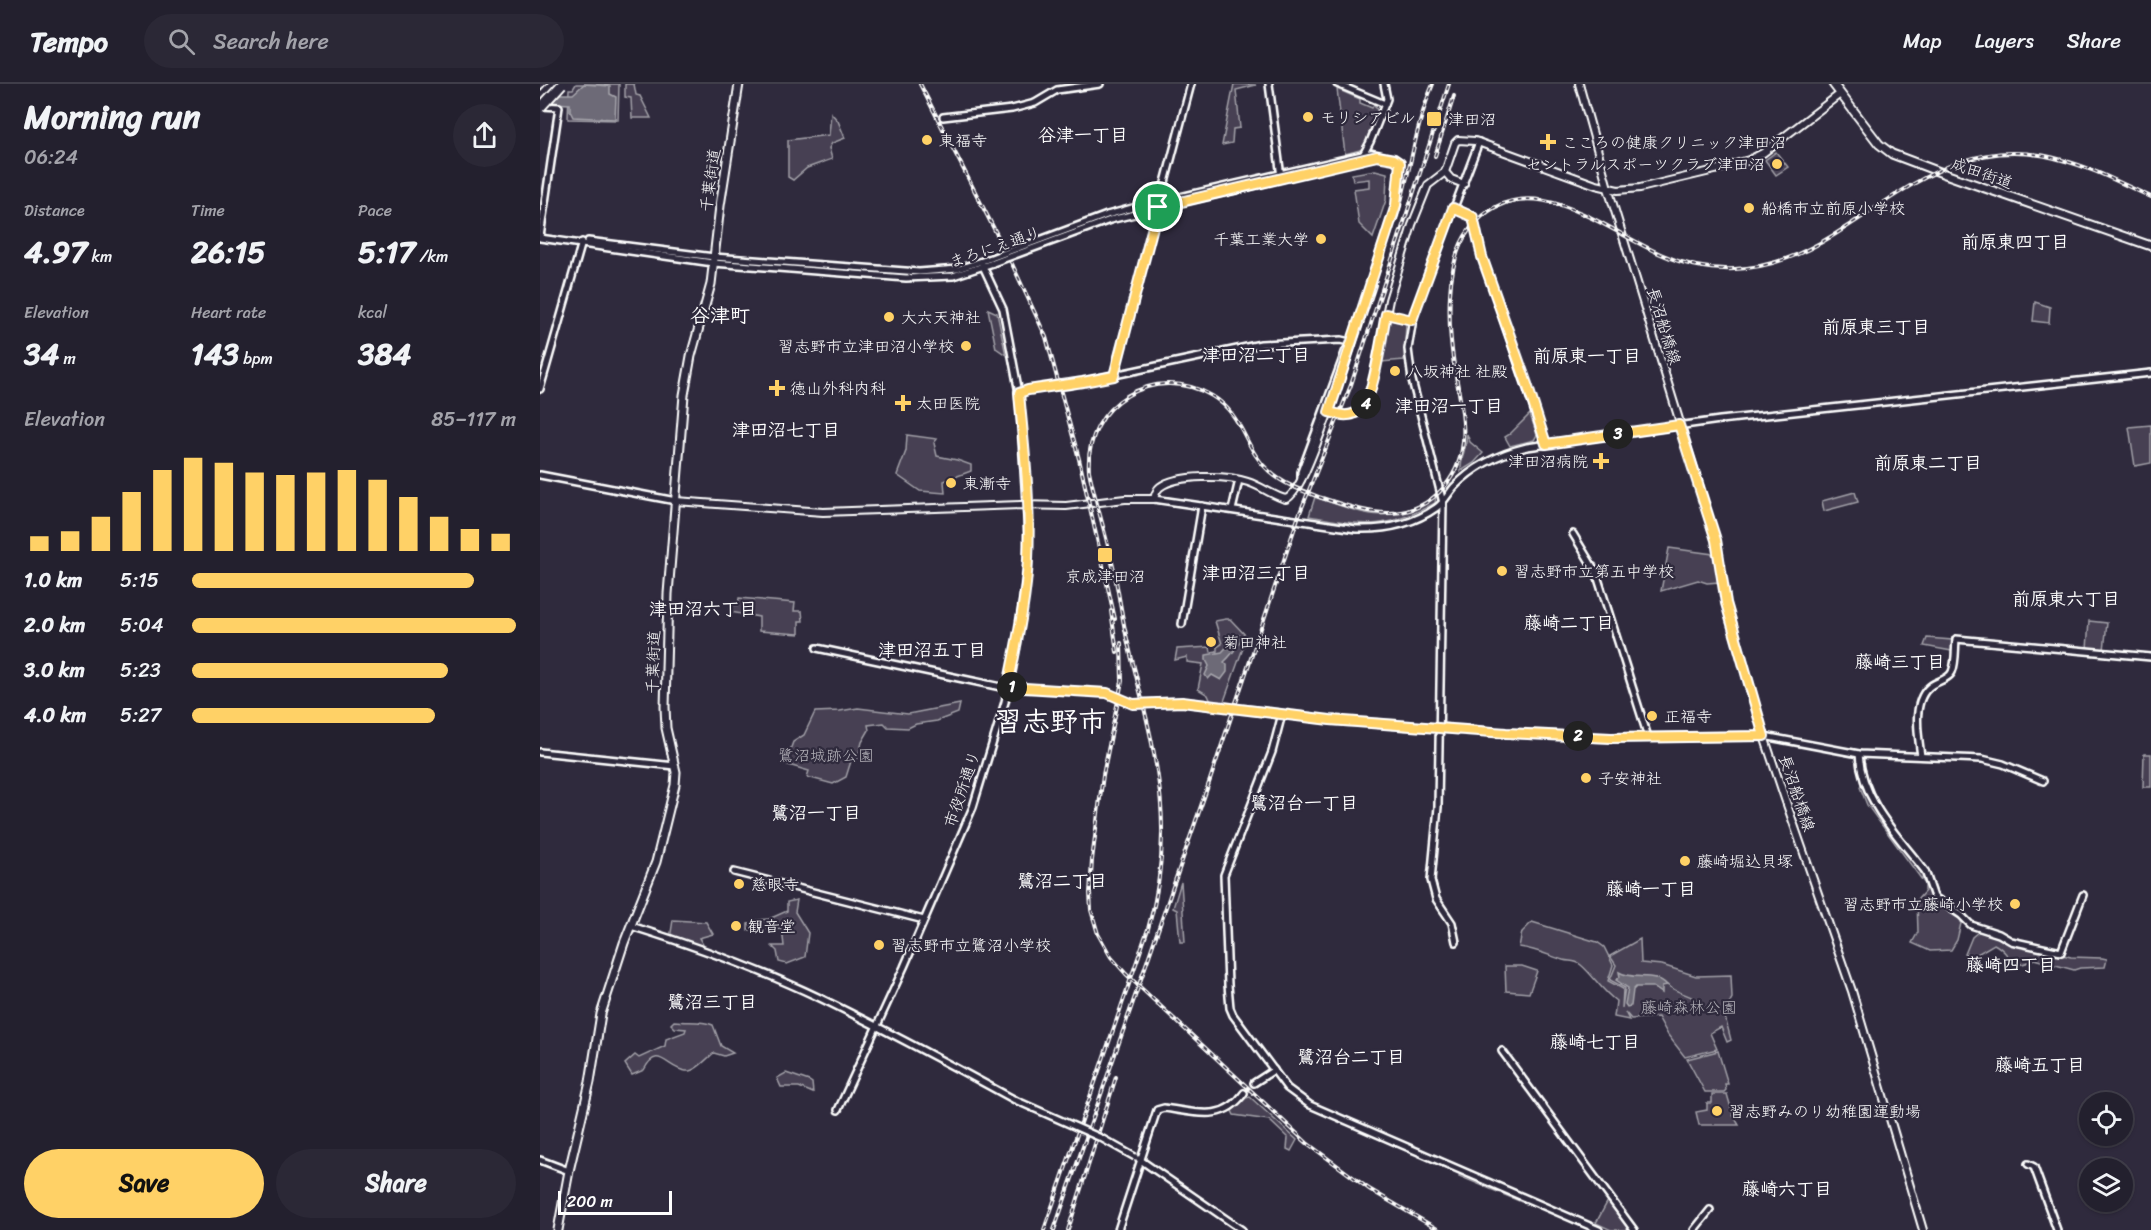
<!DOCTYPE html>
<meta charset="utf-8">
<style>
:root{--surface:#23202e;--page:#2b2836;--text:#f1f3f6;--muted:#a3a3aa;--line:#403e4a;--accent:#ffd166}
body{margin:0;font-family:Sriracha,"Klee One",sans-serif;background:var(--page);color:var(--text);height:100vh;display:flex;flex-direction:column;font-size:22px;white-space:nowrap}
*{box-sizing:border-box;margin:0}
p{font-size:20px;color:var(--muted)}
.icon{flex:none;width:33px;height:33px;fill:none;stroke:currentColor;stroke-width:2;stroke-linecap:round;stroke-linejoin:round}
.map{position:relative;flex:1;overflow:hidden}
.details{display:flex;flex-direction:column;background:var(--surface);width:540px}
.details>*{flex:none}
.buttons{position:absolute;left:1539px;top:1008px;display:grid;gap:12px}
.buttons a{display:grid;place-items:center;width:54px;height:54px;border-radius:50%;background:var(--surface);box-shadow:0 2px 4px #0004,0 0 0 2px var(--line);font-size:30px}
.scale{position:absolute;left:18px;bottom:15px;width:114px;box-sizing:border-box;padding-left:6px;border:3px solid #fff;border-top:0;font-size:16px;line-height:21px;white-space:nowrap;color:#fff;-webkit-text-stroke:4px #2f2a3d;paint-order:stroke}
.pin{position:absolute;display:grid;place-items:center;width:51px;height:51px;color:#fff;margin:-26px;border:3px solid #fff;border-radius:50%;box-shadow:0 2px 6px #0007}
.km{position:absolute;width:30px;height:30px;margin:-15px;border-radius:50%;background:#222;color:#fff;font-size:16px;line-height:30px;text-align:center}
.round{display:grid;place-items:center;flex:none;width:63px;height:63px;border-radius:32px;background:var(--page)}
.headline{display:flex;align-items:center;justify-content:space-between;height:102px;padding:0 24px}
h1{font-size:33px;font-weight:800;line-height:45px}
.metrics{display:grid;grid-template-columns:repeat(3,1fr);gap:9px;height:102px;padding:6px 24px}
.metrics div{display:grid;align-content:center}
.metrics b{font-size:30px;font-weight:800}
.metrics small{font-size:16px;font-weight:400}
.metrics p{font-size:16px}
.chart{height:168px;padding:12px 24px}
.chart p{display:flex;justify-content:space-between}
.chart svg{width:100%;height:108px;margin-top:6px;stroke:var(--accent);stroke-width:6}
.primary-button{display:flex;gap:12px;margin-top:auto;padding:12px 24px}
.primary-button a{flex:1;height:69px;border-radius:36px;background:var(--accent);color:#111;font-size:24px;font-weight:800;line-height:69px;text-align:center}
.primary-button a+a{background:var(--page);color:var(--text)}
ul{padding:0 24px;list-style:none;font-size:20px}
li{display:grid;grid-template-columns:96px 72px 1fr;align-items:center;height:45px}
li i{height:15px;border-radius:8px;background:var(--accent)}
header{display:flex;align-items:center;gap:36px;box-sizing:border-box;height:84px;padding:0 30px;background:var(--surface);border-bottom:2px solid var(--line)}
header strong{font-size:28px}
nav{display:flex;gap:33px;margin-inline-start:auto;font-size:21px}
.search{width:420px;height:54px;background:var(--page);display:flex;align-items:center;gap:15px;box-sizing:border-box;padding:0 21px;border-radius:33px;color:var(--muted);font-size:22px}
main{display:flex;flex:1;min-height:0}
.map>svg:first-child{display:block}
</style>
<header>
<strong>Tempo</strong>
<div class="search"><svg class="icon" aria-label="search" viewBox="0 0 24 24"><circle cx="10" cy="10" r="6"/><path d="M15 15l6 6"/></svg>Search here</div>
<nav><a>Map</a><a>Layers</a><a>Share</a></nav>
</header>
<main>
<section class="details">
<div class="headline"><div><h1>Morning run</h1><p>06:24</p></div><a class="round"><svg class="icon" aria-label="share" viewBox="0 0 24 24"><path d="M12 15V3M7 8l5-5 5 5M5 13v7h14v-7"/></svg></a></div>
<div class="metrics">
<div><p>Distance</p><b>4.97<small> km</small></b></div>
<div><p>Time</p><b>26:15</b></div>
<div><p>Pace</p><b>5:17<small> /km</small></b></div>
</div>
<div class="metrics">
<div><p>Elevation</p><b>34<small> m</small></b></div>
<div><p>Heart rate</p><b>143<small> bpm</small></b></div>
<div><p>kcal</p><b>384</b></div>
</div>
<div class="chart"><p><span>Elevation</span>85–117 m</p>
<svg viewBox="0 0 160 44" preserveAspectRatio="none"><path d="M5 44V38M15 44V36M25 44V30M35 44V20M45 44V11M55 44V6M65 44V8M75 44V12M85 44V13M95 44V12M105 44V11M115 44V15M125 44V22M135 44V30M145 44V35M155 44V37"/></svg>
</div>
<ul>
<li><b>1.0 km</b>5:15<i style="width:87%"></i></li>
<li><b>2.0 km</b>5:04<i style="width:100%"></i></li>
<li><b>3.0 km</b>5:23<i style="width:79%"></i></li>
<li><b>4.0 km</b>5:27<i style="width:75%"></i></li>
</ul>
<div class="primary-button"><a>Save</a><a>Share</a></div>
</section>
<div class="map">
<svg width="1611" height="1146" viewBox="0 0 1611 1146">
<rect width="100%" height="100%" fill="#2f2a3d"/>
<filter id="ink" filterUnits="userSpaceOnUse"><feTurbulence type="fractalNoise" baseFrequency=".0167" numOctaves="2"/><feDisplacementMap in="SourceGraphic" scale="12" xChannelSelector="R" yChannelSelector="G"/><feConvolveMatrix kernelMatrix="1 2 1 2 8 2 1 2 1" color-interpolation-filters="sRGB"/></filter>
<g filter="url(#ink)">
<g fill="#464152" stroke="#a2a0a8" stroke-width="1.5">
<path d="M36,0H79L78,36L28,35L29,5H33Z"/>
<path d="M85,0H94L96,11L100,12L111,34H92L91,14L85,13Z"/>
<path d="M694,0L716,1L696,6L700,44L693,45L692,59L682,61Z"/>
<path d="M797,5L820,15V19L832,24L834,20L837,26L824,63L820,66L805,70Z"/>
<path d="M291,29L298,37L305,54L292,59L289,64L292,75L267,84L253,96L248,93V56L289,51Z"/>
<path d="M1236,68L1248,83L1236,91L1225,76Z"/>
<path d="M835,86L847,89L846,116L833,154L819,140L814,105L829,103V95L813,97L812,90Z"/>
<path d="M1495,218L1510,223L1509,239L1493,237Z"/>
<path d="M448,225L457,229L466,271L456,264Z"/>
<path d="M850,235L866,239L864,276L841,278L848,236Z"/>
<path d="M990,330L997,351L994,356L970,362L965,353L970,350Z"/>
<path d="M1611,341V379L1595,382L1589,343Z"/>
<path d="M927,350L930,358L943,369L934,379L921,387C920,375 927,363 927,350Z"/>
<path d="M367,351L397,355L394,359L397,372L417,376L431,381V387L404,397L405,409L380,407L357,391L366,367Z"/>
<path d="M1315,408L1318,418L1284,427L1282,417Z"/>
<path d="M896,412L895,419C843,448 823,441 769,432L775,413C825,430 848,443 896,412Z"/>
<path d="M1129,464L1173,470L1179,498L1167,499L1158,496L1121,507Z"/>
<path d="M199,514L255,519L254,527H262L263,537H259V550L219,547V533L190,528L191,521H198Z"/>
<path d="M686,535H690L707,553L683,620L671,618L668,611L658,605L663,580L647,578V573L635,576L637,565L670,563L671,568L677,567V563L682,560L675,537Z"/>
<path d="M1549,537L1567,539L1564,566L1547,565Z"/>
<path d="M1387,554L1412,556V567L1384,562Z"/>
<path d="M420,620L418,629L397,637L376,640L368,644L348,643L344,639L328,641L329,646L322,658L318,674L311,677L306,693L293,700L267,693L269,687L245,680L253,658L264,651L275,628L300,627L318,624L368,630Z"/>
<path d="M1604,670H1611V703H1603Z"/>
<path d="M1322,698C1330,727 1365,763 1383,788C1387,795 1387,804 1391,811C1395,818 1414,829 1422,835L1417,856L1411,866L1390,867L1372,859L1378,848L1377,816L1385,807V800L1327,721L1320,703Z"/>
<path d="M641,798L645,858H640L637,826L633,824Z"/>
<path d="M257,816L255,828L268,849L265,873L247,880L239,878L237,867L232,862H244L242,845L208,846V840L218,839V836L229,835L247,827V818Z"/>
<path d="M133,836L166,838L173,850L159,854L168,869L130,855Z"/>
<path d="M992,838L1057,858L1064,863L1073,881L1068,897L1083,905L1082,924L1085,904L1070,896L1076,881L1070,872L1100,855L1101,879L1122,881L1156,892L1191,891L1192,914L1184,929L1191,956L1187,958L1181,943L1170,949L1177,965L1145,973L1128,951L1118,933L1091,935L1085,928L1089,936L1074,933L1076,917C1062,907 1053,891 1041,881C1035,876 1030,878 1023,876C1008,871 995,865 979,863L982,848Z"/>
<path d="M1446,847L1472,859L1531,873L1562,874L1567,875L1565,883L1540,884L1534,886L1494,875C1469,890 1473,869 1454,860L1434,872H1427L1425,870L1432,853L1438,848Z"/>
<path d="M965,882H982L997,887L989,909L966,907Z"/>
<path d="M134,937C149,939 159,936 173,941L181,962L193,969L184,972L174,969C167,974 156,988 146,987C127,985 118,959 104,986L92,991L85,980L95,971L99,974L125,962L126,955L145,948L146,945L135,944L131,940Z"/>
<path d="M1178,967L1188,1000H1185L1186,1006L1184,1008H1165L1147,975Z"/>
<path d="M246,989L269,997L272,999L273,1009L259,1003H241L237,994Z"/>
<path d="M1172,1010H1187L1193,1031L1199,1041H1159L1156,1028L1167,1026V1019H1172Z"/>
<path d="M710,1013L757,1056L751,1067L747,1065L748,1054L729,1036L694,1031L692,1027L706,1014Z"/>
<path d="M921,1089L990,1119L991,1122L919,1092Z"/>
<path d="M1069,1115L1091,1146H1071L1056,1139Z"/>
</g>
<g fill="#6d6a77" stroke="#a7a6ad" stroke-width="1.5">
<path d="M44,0L70,2V10L76,13L75,35L33,33L30,27V20L10,19L18,10H33Z"/>
<path d="M698,551L703,553C696,564 694,569 684,578L687,581V588L681,596L672,591L668,595L665,591L669,582L666,576V571L682,568Z"/>
<path d="M1079,888C1093,897 1115,887 1127,901L1122,902V909L1113,903H1096L1093,906L1091,922L1087,923L1085,920L1088,904L1076,896L1080,893Z"/>
</g>
<g fill="none" stroke-linecap="round" stroke-linejoin="round">
<path stroke="#a7a6ad" stroke-width="1.5" d="M1127,901C1138,910 1151,910 1161,919"/>
<g stroke="#fff" stroke-width="10">
<g id="tertiary">
<path d="M729,0L741,93"/>
<path d="M797,0L845,20"/>
<path d="M403,33L472,25L495,19L517,6L560,0"/>
<path d="M823,71L830,58L847,15L844,0"/>
<path d="M913,124L933,133L942,173L1006,360"/>
<path d="M567,131L600,122L831,69L854,75L860,79L856,121L789,328"/>
<path d="M570,136L837,72"/>
<path d="M0,153L19,23L1,22"/>
<path d="M0,154L173,179L366,194L413,192L453,179"/>
<path d="M48,157L174,173L379,188L418,185L451,174"/>
<path d="M846,230L872,236"/>
<path d="M574,292L651,0"/>
<path d="M527,301L721,260L801,256L810,258"/>
<path d="M0,305L42,158"/>
<path d="M479,309L488,306L514,302"/>
<path d="M0,391L136,417"/>
<path d="M761,396V388L806,266"/>
<path d="M614,415L816,445C844,446 872,441 896,424C904,419 908,410 914,403C934,382 958,370 987,363L1180,336L1611,289"/>
<path d="M692,426L699,396"/>
<path d="M1033,450L1056,488L1108,653"/>
<path d="M642,540L662,422"/>
<path d="M277,564L461,603L567,609L593,620L642,618L790,636L966,649L1071,654L1224,652L1319,670L1442,675L1463,680L1503,697"/>
<path d="M742,630L732,668L684,791L688,901L690,924L693,931L747,1004L770,1021L1059,1146"/>
<path d="M0,668L135,682"/>
<path d="M1319,670C1322,717 1357,751 1385,787L1394,813L1421,831L1431,841L1459,850L1471,857L1521,868L1543,811"/>
<path d="M1381,672C1378,650 1371,615 1392,601C1398,597 1409,595 1412,588C1416,579 1415,565 1416,555L1611,573"/>
<path d="M194,788L384,836"/>
<path d="M91,842C155,862 219,885 280,914C346,946 411,981 475,1016"/>
<path d="M916,858L912,839L896,815L891,796L898,723L903,419L872,296L868,265L874,229L939,58"/>
<path d="M962,967L1094,1146"/>
<path d="M714,999L734,986"/>
<path d="M298,1026L364,883L433,723L465,618L479,546L488,479V448L479,309L463,225L441,178"/>
<path d="M599,1075L702,1146"/>
<path d="M0,1076L29,1087"/>
<path d="M1488,1080L1494,1083L1517,1146"/>
<path d="M578,1146L617,1026L624,1024C655,1028 683,1039 704,1009"/>
<path d="M1154,1146L1170,1126"/>
</g>
</g>
<g stroke="#fff" stroke-width="10">
<g id="secondary">
<path d="M924,100L911,95L905,88L915,59L918,56L935,57L1056,101L1078,106L1100,104L1175,86L1209,76L1223,69L1300,10"/>
<path d="M812,331L825,322L830,310L849,216L872,141L888,101L905,88"/>
<path d="M136,417L283,428L480,421L526,422L585,415H614C615,411 616,406 620,403C637,390 688,391 708,398C721,402 735,413 746,415C762,408 781,346 789,328"/>
</g>
</g>
<g stroke="#fff" stroke-width="10">
<path id="primary" d="M1039,0L1068,104L1176,456L1186,519L1224,652L1245,715L1312,907L1383,1146"/>
</g>
<g stroke="#fff" stroke-width="11">
<g id="trunk">
<path d="M1293,0L1339,60L1352,70L1405,90L1611,162"/>
<path d="M18,1146L29,1087L50,998L61,930L84,859L116,778L135,701L136,688L126,644L125,623L128,510L144,311L151,272L171,200L180,122L199,0"/>
</g>
</g>
<g stroke="#fff" stroke-width="12">
<path id="motorway" d="M0,14L13,0"/>
</g>
<use href="#tertiary" stroke="#2f2a3d" stroke-width="5"/>
<use href="#secondary" stroke="#2f2a3d" stroke-width="6"/>
<use href="#primary" stroke="#2f2a3d" stroke-width="6"/>
<use href="#trunk" stroke="#2f2a3d" stroke-width="7"/>
<use href="#motorway" stroke="#2f2a3d" stroke-width="8"/>
<g stroke="#fff" stroke-width="4">
<g id="rail">
<path d="M380,0L473,182L506,253L539,375L575,535"/>
<path d="M895,72L914,12"/>
<path d="M855,138C870,92 874,45 893,0"/>
<path d="M793,326L835,201"/>
<path d="M571,527L577,568"/>
<path d="M581,559L582,597L563,691L552,776L550,809L551,826L558,850L571,873L586,890L767,1059L829,1105L899,1146"/>
<path d="M504,1146L608,845C639,739 613,662 588,559C583,539 580,518 576,497C569,460 557,424 549,387C544,320 615,278 672,312C704,331 704,365 729,387C744,401 763,407 782,414C825,428 869,444 905,402C935,366 921,323 914,281C908,242 904,177 930,145C986,75 1065,147 1123,171C1145,181 1171,186 1195,185C1240,183 1275,164 1311,140C1380,95 1435,51 1522,76C1553,84 1582,100 1611,113"/>
<path d="M514,1146L670,696L759,431L811,301L909,0"/>
<path d="M528,1146L576,993"/>
</g>
</g>
<use href="#rail" stroke="#2f2a3d" stroke-width="1.5" stroke-dasharray="4.5" stroke-linecap="butt"/>
<g stroke="#fff" stroke-width="10" stroke-linecap="butt">
<g id="tertiary-bridge">
<path d="M451,174L567,131"/>
<path d="M453,179L570,136"/>
<path d="M514,302L527,301"/>
<path d="M475,1016L561,1054L595,1073"/>
</g>
</g>
<g stroke="#fff" stroke-width="10" stroke-linecap="butt">
<path id="secondary-bridge" d="M789,328L802,331H812"/>
</g>
<g stroke="#fff" stroke-width="12" stroke-linecap="butt">
<path id="motorway-bridge" d="M0,24L22,0"/>
</g>
<use href="#tertiary-bridge" stroke="#2f2a3d" stroke-width="5"/>
<use href="#secondary-bridge" stroke="#2f2a3d" stroke-width="6"/>
<use href="#motorway-bridge" stroke="#2f2a3d" stroke-width="8"/>
</g>
</g>
<g fill="none" stroke-linecap="round" stroke-linejoin="round" filter="url(#ink)">
<g stroke="#fff" stroke-width="12">
<path id="route" d="M837,72L854,75L860,79L856,121L789,328C800,331 810,334 820,326C834,316 842,249 846,230L872,236L913,124L933,133L942,173L987,300L1006,360L1139,341L1176,456L1186,519L1224,652L1071,654L966,649L790,636L642,618L593,620L567,609L468,603C476,561 486,518 488,475C491,420 484,364 479,309L488,306L543,298L574,292L618,123Z"/>
</g>
<use href="#route" stroke="#ffd166" stroke-width="8"/>
</g>
<g fill="#ffd166" stroke="#2f2a3d" stroke-width="2">
<circle cx="768" cy="33" r="6"/>
<rect x="886" y="27" width="16" height="16" rx="3"/>
<circle cx="387" cy="56" r="6"/>
<path d="M1005 49h6v6h6v6h-6v6h-6v-6h-6v-6h6z"/>
<circle cx="1237" cy="80" r="6"/>
<circle cx="1209" cy="124" r="6"/>
<circle cx="781" cy="155" r="6"/>
<circle cx="349" cy="233" r="6"/>
<circle cx="426" cy="262" r="6"/>
<circle cx="855" cy="287" r="6"/>
<path d="M234 295h6v6h6v6h-6v6h-6v-6h-6v-6h6z"/>
<path d="M360 310h6v6h6v6h-6v6h-6v-6h-6v-6h6z"/>
<path d="M1058 368h6v6h6v6h-6v6h-6v-6h-6v-6h6z"/>
<circle cx="411" cy="399" r="6"/>
<rect x="557" y="463" width="16" height="16" rx="3"/>
<circle cx="962" cy="487" r="6"/>
<circle cx="671" cy="558" r="6"/>
<circle cx="1112" cy="632" r="6"/>
<circle cx="1046" cy="694" r="6"/>
<circle cx="1145" cy="777" r="6"/>
<circle cx="199" cy="800" r="6"/>
<circle cx="1475" cy="820" r="6"/>
<circle cx="196" cy="842" r="6"/>
<circle cx="339" cy="861" r="6"/>
<circle cx="1177" cy="1027" r="6"/>
</g>
<g text-anchor="middle" dominant-baseline="central" stroke-width="4.5" stroke-linejoin="round" paint-order="stroke">
<g font-size="16" fill="#fff" stroke="#2f2a3d" text-anchor="start">
<text x="780" y="33">モリシアビル</text>
<text x="908" y="35">津田沼</text>
<text x="399" y="56">東福寺</text>
<text x="1022" y="58">こころの健康クリニック津田沼</text>
<text x="1225" y="80" text-anchor="end">セントラルスポーツクラブ津田沼</text>
<text x="1221" y="124">船橋市立前原小学校</text>
<text x="769" y="155" text-anchor="end">千葉工業大学</text>
<text x="361" y="233">大六天神社</text>
<text x="414" y="262" text-anchor="end">習志野市立津田沼小学校</text>
<text x="867" y="287">八坂神社 社殿</text>
<text x="250" y="304">徳山外科内科</text>
<text x="376" y="319">太田医院</text>
<text x="1048" y="377" text-anchor="end">津田沼病院</text>
<text x="423" y="399">東漸寺</text>
<text x="974" y="487">習志野市立第五中学校</text>
<text x="565" y="492" text-anchor="middle">京成津田沼</text>
<text x="683" y="558">菊田神社</text>
<text x="1124" y="632">正福寺</text>
<text x="1058" y="694">子安神社</text>
<text x="1157" y="777">藤崎堀込貝塚</text>
<text x="211" y="800">慈眼寺</text>
<text x="1463" y="820" text-anchor="end">習志野市立藤崎小学校</text>
<text x="208" y="842">観音堂</text>
<text x="351" y="861">習志野市立鷺沼小学校</text>
<text x="1189" y="1027">習志野みのり幼稚園運動場</text>
</g>
<g font-size="16" fill="#fff" stroke="#2f2a3d">
<text transform="translate(1442 89) rotate(19)">成田街道</text>
<text transform="translate(170 96) rotate(-82)">千葉街道</text>
<text transform="translate(455 163) rotate(-19)">まろにえ通り</text>
<text transform="translate(1124 242) rotate(73)">長沼船橋線</text>
<text transform="translate(113 578) rotate(-88)">千葉街道</text>
<text transform="translate(422 705) rotate(-71)">市役所通り</text>
<text transform="translate(1257 709) rotate(71)">長沼船橋線</text>
</g>
<g font-size="16" fill="#b5b3ba" stroke="#2f2a3d">
<text x="286" y="671">鷺沼城跡公園</text>
<text x="1149" y="923">藤崎森林公園</text>
</g>
<g font-size="18" font-weight="bold" fill="#fff" stroke="#2f2a3d">
<text x="543" y="51">谷津一丁目</text>
<text x="1475" y="158">前原東四丁目</text>
<text x="1336" y="243">前原東三丁目</text>
<text x="716" y="271">津田沼二丁目</text>
<text x="1047" y="272">前原東一丁目</text>
<text x="909" y="322">津田沼一丁目</text>
<text x="246" y="346">津田沼七丁目</text>
<text x="1388" y="379">前原東二丁目</text>
<text x="716" y="489">津田沼三丁目</text>
<text x="1526" y="515">前原東六丁目</text>
<text x="163" y="525">津田沼六丁目</text>
<text x="1029" y="539">藤崎二丁目</text>
<text x="392" y="566">津田沼五丁目</text>
<text x="1360" y="578">藤崎三丁目</text>
<text x="764" y="719">鷺沼台一丁目</text>
<text x="276" y="729">鷺沼一丁目</text>
<text x="522" y="797">鷺沼二丁目</text>
<text x="1111" y="805">藤崎一丁目</text>
<text x="1471" y="881">藤崎四丁目</text>
<text x="172" y="918">鷺沼三丁目</text>
<text x="1055" y="958">藤崎七丁目</text>
<text x="811" y="973">鷺沼台二丁目</text>
<text x="1500" y="981">藤崎五丁目</text>
<text x="1247" y="1105">藤崎六丁目</text>
</g>
<g font-size="20" font-weight="bold" fill="#fff" stroke="#2f2a3d">
<text x="180" y="231">谷津町</text>
</g>
<g font-size="28" font-weight="bold" fill="#fff" stroke="#2f2a3d">
<text x="510" y="637">習志野市</text>
</g>
</g>
</svg>
<div class="buttons">
<a><svg class="icon" aria-label="locate" viewBox="0 0 24 24"><circle cx="12" cy="12" r="6"/><path d="M12 2v4M12 18v4M2 12h4M18 12h4"/></svg></a>
<a><svg class="icon" aria-label="layers" viewBox="0 0 24 24"><path d="M12 4l9 5-9 5-9-5zM3 14l9 5 9-5"/></svg></a>
</div>
<div class="scale">200 m</div>
<div class="pin" style="left:618px;top:123px;background:#1e9e55"><svg class="icon" aria-label="arrive" viewBox="0 0 24 24"><path d="M6 21V4h12l-3 4 3 4H6"/></svg></div>
<b class="km" style="left:472px;top:603px">1</b>
<b class="km" style="left:1038px;top:652px">2</b>
<b class="km" style="left:1078px;top:350px">3</b>
<b class="km" style="left:826px;top:320px">4</b>
</div>
</main>
